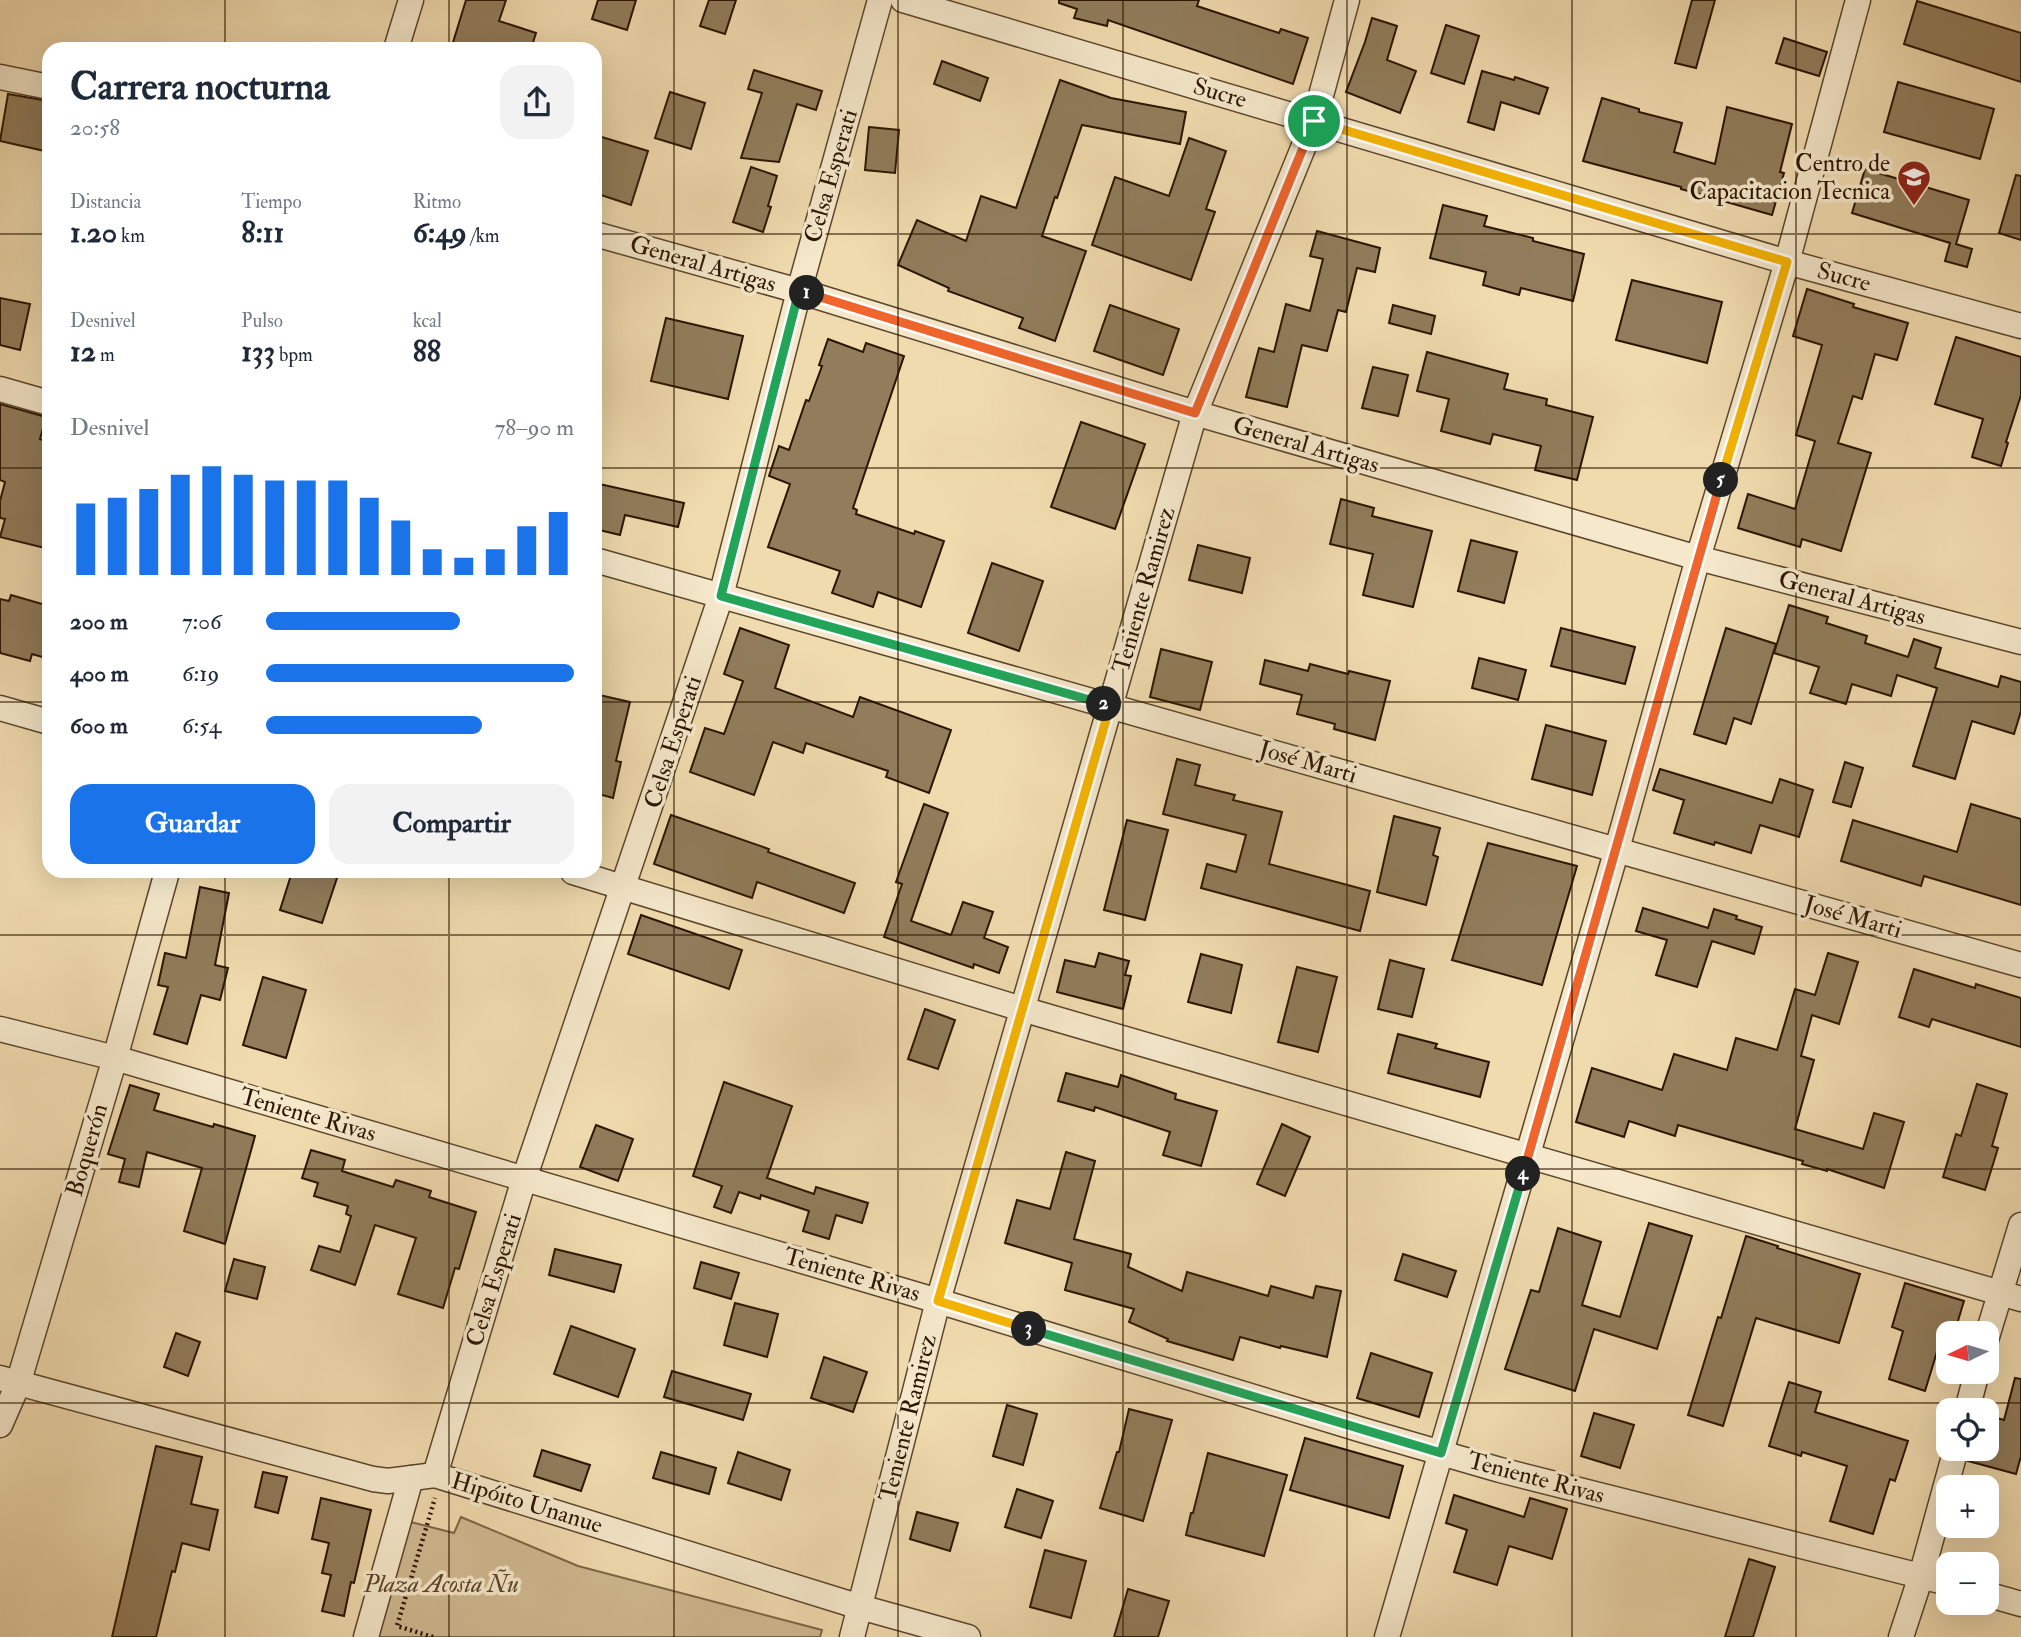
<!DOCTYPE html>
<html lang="es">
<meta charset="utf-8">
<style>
:root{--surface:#fff;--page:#f2f2f3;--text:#1f2937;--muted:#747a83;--accent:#1a73e8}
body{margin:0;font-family:"IM FELL Double Pica",serif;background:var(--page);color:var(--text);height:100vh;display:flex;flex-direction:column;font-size:26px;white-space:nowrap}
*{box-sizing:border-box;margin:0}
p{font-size:23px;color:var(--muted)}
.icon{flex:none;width:38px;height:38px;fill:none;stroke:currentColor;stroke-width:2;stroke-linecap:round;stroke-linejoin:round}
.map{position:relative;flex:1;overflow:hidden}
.details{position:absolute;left:42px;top:42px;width:560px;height:836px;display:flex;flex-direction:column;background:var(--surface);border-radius:21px;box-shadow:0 7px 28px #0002}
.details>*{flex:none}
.needle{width:46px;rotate:265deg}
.tools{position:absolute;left:1936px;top:1321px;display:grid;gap:14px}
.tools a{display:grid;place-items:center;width:63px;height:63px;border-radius:14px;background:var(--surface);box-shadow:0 7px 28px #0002;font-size:35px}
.pin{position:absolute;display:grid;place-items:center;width:60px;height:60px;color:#fff;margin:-30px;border:4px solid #fff;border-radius:50%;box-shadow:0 2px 7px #0007}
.km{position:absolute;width:35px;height:35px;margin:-18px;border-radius:50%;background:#222;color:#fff;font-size:19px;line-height:35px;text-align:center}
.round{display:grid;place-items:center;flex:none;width:74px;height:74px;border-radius:21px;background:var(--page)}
.summary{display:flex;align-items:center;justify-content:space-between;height:119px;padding:0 28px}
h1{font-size:38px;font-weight:800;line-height:52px}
.stats{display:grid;grid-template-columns:repeat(3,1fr);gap:10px;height:119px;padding:7px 28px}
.stats div{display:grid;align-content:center}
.stats b{font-size:30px;font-weight:800}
.stats small{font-size:19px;font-weight:400}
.stats p{font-size:19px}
.chart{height:196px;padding:14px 28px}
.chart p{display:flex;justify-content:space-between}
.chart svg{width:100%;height:126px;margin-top:7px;stroke:var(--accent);stroke-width:6}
.button{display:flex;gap:14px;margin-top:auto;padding:14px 28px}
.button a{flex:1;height:80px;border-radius:21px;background:var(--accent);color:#fff;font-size:28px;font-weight:800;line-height:80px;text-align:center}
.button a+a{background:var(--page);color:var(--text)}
ul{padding:0 28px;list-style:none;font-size:23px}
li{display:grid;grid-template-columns:112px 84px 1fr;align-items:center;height:52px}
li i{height:18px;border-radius:9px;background:var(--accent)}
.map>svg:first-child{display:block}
</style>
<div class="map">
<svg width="2021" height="1637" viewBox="0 0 2021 1637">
<rect width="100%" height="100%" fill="#f0dbaf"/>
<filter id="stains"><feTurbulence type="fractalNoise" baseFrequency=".00286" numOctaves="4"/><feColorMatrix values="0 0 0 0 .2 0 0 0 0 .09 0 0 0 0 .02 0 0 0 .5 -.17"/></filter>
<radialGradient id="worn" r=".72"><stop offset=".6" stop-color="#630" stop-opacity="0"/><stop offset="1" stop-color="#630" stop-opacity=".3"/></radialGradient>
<path fill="#cfb991" stroke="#7d6748" stroke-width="2" d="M461,1517L578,1566L822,1630L820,1637H372L403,1520L454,1533Z"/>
<g fill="#917c5b" stroke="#2b1500" stroke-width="2">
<path d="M466,0H506L499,21L536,33L531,49H451Z"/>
<path d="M598,0H636L627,30L592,19Z"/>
<path d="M709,0H736L725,34L700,26Z"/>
<path d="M1059,0H1199L1197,6L1279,33L1281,29L1308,38L1293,84L1108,20L1107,26L1074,18L1077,9L1059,3Z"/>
<path d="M1692,0H1715L1696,68L1675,63Z"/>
<path d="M1917,1L2021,33V82L1904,44Z"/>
<path d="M1372,18L1397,26L1387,60L1416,71L1400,113L1346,92L1365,42Z"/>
<path d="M1446,25L1479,36L1464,84L1431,73Z"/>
<path d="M1784,38L1827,52L1819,76L1776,63Z"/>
<path d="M942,61L988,78L980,101L934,84Z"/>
<path d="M754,70L822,91L816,110L797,104L779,162L741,158L762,93L748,89Z"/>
<path d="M1482,71L1514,80L1515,77L1548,88L1539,114L1501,102L1494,130L1468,122Z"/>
<path d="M1060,80L1111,98L1186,112L1180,144L1082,125L1057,198L1055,197L1042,236L1086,251L1055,341L1019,328L1023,318L948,291L949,288L898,265L917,220L966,241L981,196L1016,208Z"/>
<path d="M1898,82L1994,109L1980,159L1884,132Z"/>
<path d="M670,92L705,103L691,149L655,138Z"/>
<path d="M8,94L49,101V152L0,141Z"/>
<path d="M1602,98L1639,109V112L1682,123L1674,152L1715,164L1727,107L1792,124L1780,172L1784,173L1772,215L1681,189V187L1583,161Z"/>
<path d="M869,127L899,130L895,173L865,170Z"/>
<path d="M595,135L648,151L631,205L595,193Z"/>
<path d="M1189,138L1226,151L1206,209L1215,212L1191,280L1092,245L1115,177L1169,196Z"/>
<path d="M751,167L777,176L768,206L771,207L763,232L733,222Z"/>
<path d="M1865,169L1969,200L1956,244L1972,249L1967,267L1945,261L1950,243L1852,213Z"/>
<path d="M2016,175L2021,176V240L1999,233Z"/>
<path d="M1443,205L1487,216L1484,226L1533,238V241L1584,254L1573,301L1521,288L1519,295L1483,285L1486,272L1430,258Z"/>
<path d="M1317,231L1380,248L1375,272L1357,268L1346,312L1338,310L1327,351L1302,345L1287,407L1246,397L1259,348L1274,352L1286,304L1310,311L1323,259L1310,256Z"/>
<path d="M1632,280L1722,302L1707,363L1616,340Z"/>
<path d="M1807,289L1854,304L1853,307L1908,323L1897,360L1875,354L1862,399L1853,396L1838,443L1871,453L1841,551L1802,539L1800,547L1738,528L1748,494L1795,509L1815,441L1796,435L1822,345L1793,336Z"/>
<path d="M0,298L30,304L20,350L0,345Z"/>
<path d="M1110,305L1179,329L1163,375L1094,351Z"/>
<path d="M1393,305L1435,316L1431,334L1389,323Z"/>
<path d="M666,318L743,336L728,399L651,381Z"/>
<path d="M1956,337L2021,357V395L2006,442L2008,443L2001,466L1972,457L1983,419L1935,404Z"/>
<path d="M828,339L863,352L866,343L904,356L853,508L857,510L856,514L914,534L915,531L944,541L921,607L878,592L873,607L832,593L840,571L768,547L790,484L769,476L779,446L789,450L806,400L809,401L822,366L819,365Z"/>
<path d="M1427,352L1508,374L1504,389L1547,399L1546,405L1593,417L1577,480L1535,470L1541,446L1493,434L1490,444L1441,431L1449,399L1417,391Z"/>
<path d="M1373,367L1408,375L1398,416L1362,408Z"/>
<path d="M0,404L46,417L40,439L49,442V549L0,537L5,519L0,518V501L5,482L0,480Z"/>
<path d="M1081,422L1145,444L1115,529L1051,507Z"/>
<path d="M595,483L684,503L678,527L625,515L620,535L595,529Z"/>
<path d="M1341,499L1374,508L1372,516L1432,531L1413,607L1363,595L1373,554L1330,544Z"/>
<path d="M1471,540L1517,552L1504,603L1458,591Z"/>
<path d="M1198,545L1250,558L1242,593L1189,580Z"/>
<path d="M992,563L1043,581L1019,651L968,633Z"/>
<path d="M11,595L49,606V659L32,654L30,661L0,653V599L9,601Z"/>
<path d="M1789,605L1828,617L1826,623L1867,636L1865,643L1908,657L1914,639L1941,648L1935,668L1998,687L2001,676L2021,682V711L2014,734L1972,721L1955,779L1913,766L1937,688L1897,675L1891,696L1852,684L1846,704L1810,693L1819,667L1774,653Z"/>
<path d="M740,628L789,645L775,688L853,717L860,697L951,730L929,793L886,777L888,771L806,743L803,753L773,742L754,795L690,772L705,728L724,734L743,681L724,674Z"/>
<path d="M1561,628L1635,647L1625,684L1551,666Z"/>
<path d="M1726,628L1776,644L1751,724L1734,718L1726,744L1694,734Z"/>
<path d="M1161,649L1212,662L1200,710L1150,697Z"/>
<path d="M1479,658L1526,670L1518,700L1472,688Z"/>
<path d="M1265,660L1308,671L1310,664L1348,674L1349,671L1390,681L1375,740L1334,729L1335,724L1297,714L1302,695L1260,684Z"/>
<path d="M595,694L630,702L616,761L621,762L613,798L595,793Z"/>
<path d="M1546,725L1606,741L1592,795L1532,779Z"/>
<path d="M1177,759L1200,765L1195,785L1235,795L1233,800L1282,812L1269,864L1370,891L1360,931L1201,888L1207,864L1236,872L1246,835L1163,814Z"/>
<path d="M1845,762L1863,768L1851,807L1833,802Z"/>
<path d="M1660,769L1772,803L1780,779L1813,790L1799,837L1760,825L1751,853L1715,842L1714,845L1674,833L1684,800L1653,790Z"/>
<path d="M924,804L948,813L911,921L951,935L963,902L993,912L984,938L1008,947L999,973L974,964L973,968L884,937L902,884L896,882Z"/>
<path d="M1971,804L2021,819V905L1924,876L1921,886L1841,861L1853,820L1957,852Z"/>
<path d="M671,815L769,849L768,852L855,883L844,913L757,882L752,898L654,864Z"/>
<path d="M1394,816L1440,828L1433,855L1438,857L1426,905L1377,892Z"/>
<path d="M1127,820L1168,830L1145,920L1104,910Z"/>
<path d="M1488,843L1577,866L1542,985L1452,960Z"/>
<path d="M292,872H339L322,923L280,910Z"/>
<path d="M200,887L229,893L215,965L228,968L220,1000L201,995L187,1044L154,1034L168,987L158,985L165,953L186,958Z"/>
<path d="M1643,908L1708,928L1714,909L1737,916L1736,919L1762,927L1754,954L1712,941L1697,987L1656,975L1667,940L1636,931Z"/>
<path d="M641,915L742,950L729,989L628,954Z"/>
<path d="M1099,953L1129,961L1125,975L1131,976L1123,1009L1057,992L1065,960L1095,967Z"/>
<path d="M1828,953L1858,962L1839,1024L1812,1015L1801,1056L1814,1060L1795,1129L1863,1149L1874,1113L1904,1122L1884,1188L1827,1169V1171L1802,1164L1803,1161L1678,1125L1675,1136L1629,1121L1624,1137L1576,1122L1592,1068L1662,1090L1674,1054L1727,1070L1736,1038L1777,1050L1795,989L1815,995Z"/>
<path d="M1201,954L1242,965L1231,1013L1188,1002Z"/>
<path d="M1390,960L1424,969L1412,1017L1378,1009Z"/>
<path d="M1297,967L1337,977L1318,1052L1278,1042Z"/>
<path d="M1914,969L1975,988L1976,984L2021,998V1047L1932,1019L1929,1027L1899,1017Z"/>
<path d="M263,977L306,990L286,1058L243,1045Z"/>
<path d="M925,1009L955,1020L938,1069L908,1059Z"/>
<path d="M1398,1034L1437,1044L1435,1048L1489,1062L1480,1097L1388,1073Z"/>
<path d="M1066,1073L1118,1087L1121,1075L1176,1094L1175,1099L1217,1111L1201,1166L1163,1155L1170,1132L1095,1107L1094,1111L1058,1101Z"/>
<path d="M724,1082L792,1106L767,1178L814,1194L816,1187L868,1203L862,1223L836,1215L829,1239L803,1231L809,1211L761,1195L760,1199L739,1192L731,1213L714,1207L722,1186L693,1176Z"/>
<path d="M1977,1084L2007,1094L1992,1146L1998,1148L1985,1190L1943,1177L1956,1134L1961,1136Z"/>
<path d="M130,1085L159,1094L154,1110L213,1127L214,1124L255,1136L225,1244L184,1231L202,1168L147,1152L139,1187L119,1182L125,1159L108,1154Z"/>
<path d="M1282,1124L1310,1137L1285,1196L1257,1184Z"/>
<path d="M596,1125L633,1139L618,1181L580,1167Z"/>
<path d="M311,1150L345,1160L342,1171L393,1187L396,1180L431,1191L429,1197L476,1212L459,1269L455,1268L443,1308L398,1294L416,1238L375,1225L355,1285L311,1270L319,1246L340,1252L351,1216L346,1214L348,1206L314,1196L318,1183L302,1178Z"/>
<path d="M1066,1152L1095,1161L1074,1239L1131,1254L1128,1267L1182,1291L1187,1272L1268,1296L1271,1286L1313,1298L1316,1286L1341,1291L1327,1357L1281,1346L1280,1348L1240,1337L1233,1360L1167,1341L1168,1339L1129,1322L1134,1309L1065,1290L1072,1263L1005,1243L1017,1200L1050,1209Z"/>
<path d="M1649,1223L1692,1236L1657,1349L1594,1329L1575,1391L1505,1369L1531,1290L1539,1292L1558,1228L1601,1242L1582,1305L1620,1317Z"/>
<path d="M1746,1236L1778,1246L1777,1248L1860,1274L1839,1343L1756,1318L1723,1426L1688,1415L1718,1317L1721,1318Z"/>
<path d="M555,1249L621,1265L614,1292L549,1275Z"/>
<path d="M1403,1254L1456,1271L1447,1297L1395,1280Z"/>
<path d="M234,1259L265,1267L257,1299L225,1291Z"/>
<path d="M701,1262L739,1273L731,1299L694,1288Z"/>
<path d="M1905,1283L1964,1301L1954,1334H1948V1345L1940,1342L1925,1391L1889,1379L1903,1331L1892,1327Z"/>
<path d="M735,1303L778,1314L767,1357L724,1345Z"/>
<path d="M571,1326L635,1349L618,1397L554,1374Z"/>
<path d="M176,1333L200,1342L188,1376L164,1367Z"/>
<path d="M1371,1353L1432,1373L1419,1417L1357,1398Z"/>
<path d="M824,1357L867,1372L853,1412L811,1398Z"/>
<path d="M672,1371L751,1394L743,1420L664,1397Z"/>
<path d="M2015,1378L2021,1379V1456L2016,1474L1968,1461L1970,1449H1986V1415L2004,1420Z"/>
<path d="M1789,1382L1821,1392L1815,1412L1908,1441L1895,1481L1890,1479L1873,1534L1830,1521L1847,1466L1802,1452L1801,1456L1769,1446Z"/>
<path d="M1007,1405L1037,1414L1023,1465L993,1456Z"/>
<path d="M1129,1409L1172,1420L1143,1521L1100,1508L1117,1452H1119Z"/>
<path d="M1594,1413L1634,1425L1620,1468L1581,1456Z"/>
<path d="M1305,1438L1403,1466L1389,1518L1290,1490Z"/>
<path d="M156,1446L202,1457L191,1504L218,1510L209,1550L182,1543L175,1572L172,1571L156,1637H112Z"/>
<path d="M542,1450L590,1465L581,1491L534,1476Z"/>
<path d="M661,1452L716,1468L709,1494L653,1478Z"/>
<path d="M738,1452L790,1470L781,1500L728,1483Z"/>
<path d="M1208,1453L1287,1475L1264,1556L1186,1535L1191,1513H1193Z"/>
<path d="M263,1472L287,1477L278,1513L255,1507Z"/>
<path d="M1017,1489L1053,1501L1041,1538L1005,1527Z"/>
<path d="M1454,1495L1524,1517L1530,1498L1567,1509L1552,1559L1509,1546L1497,1585L1454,1572L1467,1530L1446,1523Z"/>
<path d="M321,1498L371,1510L354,1583L351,1582L344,1616L322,1611L331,1575L322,1573L329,1543L312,1539Z"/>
<path d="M917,1512L958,1523L950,1551L910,1539Z"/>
<path d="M1045,1550L1086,1561L1071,1618L1030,1607Z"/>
<path d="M1749,1559L1775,1567L1753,1637H1725Z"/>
<path d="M1128,1589L1169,1601L1158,1637H1114Z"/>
</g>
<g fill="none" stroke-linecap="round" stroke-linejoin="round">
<g stroke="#5c462c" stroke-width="27">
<g id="minor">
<path d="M903,0L1787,262L2021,326"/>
<path d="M396,49L411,0"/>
<path d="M0,77L49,87"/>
<path d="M595,234L799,291L1195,413L1698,558L2021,642"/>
<path d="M0,389L49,403"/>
<path d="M595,560L2021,965"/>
<path d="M0,708L49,722"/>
<path d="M573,872L1022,1009L2021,1299"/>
<path d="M0,1029L115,1058L938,1301L1362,1430L1500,1470L1948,1583"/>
<path d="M1986,1340L2021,1225"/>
<path d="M0,1378L373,1479L388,1481L435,1475L860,1607L968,1637"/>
<path d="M1967,1410L1977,1372"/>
<path d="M0,1425L18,1384L115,1058L167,872"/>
<path d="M435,1475L524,1179L721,596L799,291L880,0"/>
<path d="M1986,1594L2021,1604"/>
<path d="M366,1637L411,1478"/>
<path d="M852,1637L938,1301L1195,413L1314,121L1347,0"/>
<path d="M1387,1637L1617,849L1698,558L1787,262L1858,0"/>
<path d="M1901,1637L1921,1576L1956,1449"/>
</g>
</g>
<path stroke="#2b1500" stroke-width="4.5" stroke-dasharray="2 3.5" stroke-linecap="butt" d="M433,1637L397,1626L435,1498"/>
<use href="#minor" stroke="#f5e8cb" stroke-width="24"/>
</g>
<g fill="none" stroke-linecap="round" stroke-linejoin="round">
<g stroke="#fff" stroke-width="14">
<path id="split-1" d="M807,293L1195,413L1314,121"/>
</g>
<g stroke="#fff" stroke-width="14">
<path id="split-2" d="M807,293L799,291L721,596L1104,704"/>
</g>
<g stroke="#fff" stroke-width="14">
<path id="split-3" d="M1029,1329L938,1301L1110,706L1104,704"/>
</g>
<g stroke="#fff" stroke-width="14">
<path id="split-4" d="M1029,1329L1441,1453L1523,1174"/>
</g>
<g stroke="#fff" stroke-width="14">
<path id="split-5" d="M1523,1174L1721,480"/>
</g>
<g stroke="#fff" stroke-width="14">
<path id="split-6" d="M1314,121L1787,262L1721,480"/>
</g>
<use href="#split-1" stroke="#f0652b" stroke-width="9"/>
<use href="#split-2" stroke="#22a559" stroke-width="9"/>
<use href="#split-3" stroke="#f5b400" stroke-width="9"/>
<use href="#split-4" stroke="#22a559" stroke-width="9"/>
<use href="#split-5" stroke="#f0652b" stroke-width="9"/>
<use href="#split-6" stroke="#f5b400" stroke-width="9"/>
</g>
<path fill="none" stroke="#2b1500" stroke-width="2" stroke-opacity="0.55" d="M225,0V49M449,0V49M674,0V1637M898,0V1637M1123,0V1637M1347,0V1637M1572,0V1637M1796,0V1637M0,234H49M595,234H2021M0,468H49M595,468H2021M0,702H49M595,702H2021M225,872V1637M449,872V1637M0,935H2021M0,1169H2021M0,1403H2021"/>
<defs>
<g id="school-pin" transform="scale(1.75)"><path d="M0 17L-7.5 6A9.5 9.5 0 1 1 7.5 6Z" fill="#8f2418" stroke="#f5e8cb"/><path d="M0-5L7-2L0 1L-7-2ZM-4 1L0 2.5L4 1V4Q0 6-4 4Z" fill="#fff"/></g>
</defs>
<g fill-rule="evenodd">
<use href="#school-pin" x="1914" y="177"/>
</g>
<g text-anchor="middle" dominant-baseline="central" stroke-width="7" stroke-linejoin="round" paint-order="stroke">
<g font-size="24" fill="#2b1500" stroke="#f5e8cb">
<text transform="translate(1220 93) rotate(16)">Sucre</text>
<text transform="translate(831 176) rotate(-74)">Celsa Esperati</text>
<text transform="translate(703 264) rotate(16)">General Artigas</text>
<text transform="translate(1844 277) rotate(15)">Sucre</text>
<text transform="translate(1306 445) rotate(16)">General Artigas</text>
<text transform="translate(1144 590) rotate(-74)">Teniente Ramirez</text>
<text transform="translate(1852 598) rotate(15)">General Artigas</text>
<text transform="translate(673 742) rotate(-72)">Celsa Esperati</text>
<text transform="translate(1308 762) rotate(16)">José Marti</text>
<text transform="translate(1853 917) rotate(16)">José Marti</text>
<text transform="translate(308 1115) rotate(16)">Teniente Rivas</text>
<text transform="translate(87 1150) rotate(-74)">Boquerón</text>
<text transform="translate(852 1275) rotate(16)">Teniente Rivas</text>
<text transform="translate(494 1280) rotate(-73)">Celsa Esperati</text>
<text transform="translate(908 1418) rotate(-76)">Teniente Ramirez</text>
<text transform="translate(1536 1478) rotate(15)">Teniente Rivas</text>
<text transform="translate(527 1503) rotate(17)">Hipóito Unanue</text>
</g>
<g font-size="24" fill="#2b1500" stroke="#f5e8cb" text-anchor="end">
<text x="1890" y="163">Centro de<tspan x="1890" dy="28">Capacitacion Tecnica</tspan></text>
</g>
<g font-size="24" font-style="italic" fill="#5c462c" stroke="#f5e8cb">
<text x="441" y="1584">Plaza Acosta Ñu</text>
</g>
</g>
<rect width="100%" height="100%" filter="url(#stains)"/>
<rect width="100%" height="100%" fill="url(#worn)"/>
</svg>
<div class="tools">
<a><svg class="needle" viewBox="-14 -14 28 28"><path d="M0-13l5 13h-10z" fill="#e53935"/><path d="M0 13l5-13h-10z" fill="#747a83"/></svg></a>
<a><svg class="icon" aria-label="locate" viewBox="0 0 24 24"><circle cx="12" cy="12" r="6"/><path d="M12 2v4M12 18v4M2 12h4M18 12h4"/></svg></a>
<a>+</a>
<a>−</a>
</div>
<div class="pin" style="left:1314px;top:121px;background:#1e9e55"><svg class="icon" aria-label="arrive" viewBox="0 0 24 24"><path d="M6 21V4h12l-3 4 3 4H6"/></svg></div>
<b class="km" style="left:807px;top:293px">1</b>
<b class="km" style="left:1104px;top:704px">2</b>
<b class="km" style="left:1029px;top:1329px">3</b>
<b class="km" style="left:1523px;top:1174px">4</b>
<b class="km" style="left:1721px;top:480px">5</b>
<section class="details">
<div class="summary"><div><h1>Carrera nocturna</h1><p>20:58</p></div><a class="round"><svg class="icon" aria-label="share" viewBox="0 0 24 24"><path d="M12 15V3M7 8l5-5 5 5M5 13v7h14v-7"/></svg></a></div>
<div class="stats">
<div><p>Distancia</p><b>1.20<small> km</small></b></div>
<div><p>Tiempo</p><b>8:11</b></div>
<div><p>Ritmo</p><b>6:49<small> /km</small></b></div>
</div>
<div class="stats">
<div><p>Desnivel</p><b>12<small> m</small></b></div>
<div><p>Pulso</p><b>133<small> bpm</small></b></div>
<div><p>kcal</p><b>88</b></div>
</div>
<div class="chart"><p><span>Desnivel</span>78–90 m</p>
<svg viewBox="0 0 160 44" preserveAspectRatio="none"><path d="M5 44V19M15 44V17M25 44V14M35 44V9M45 44V6M55 44V9M65 44V11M75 44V11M85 44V11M95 44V17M105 44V25M115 44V35M125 44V38M135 44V35M145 44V27M155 44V22"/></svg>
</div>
<ul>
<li><b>200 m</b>7:06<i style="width:63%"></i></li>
<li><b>400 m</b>6:19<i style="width:100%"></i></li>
<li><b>600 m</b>6:54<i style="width:70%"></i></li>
</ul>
<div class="button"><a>Guardar</a><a>Compartir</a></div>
</section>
</div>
